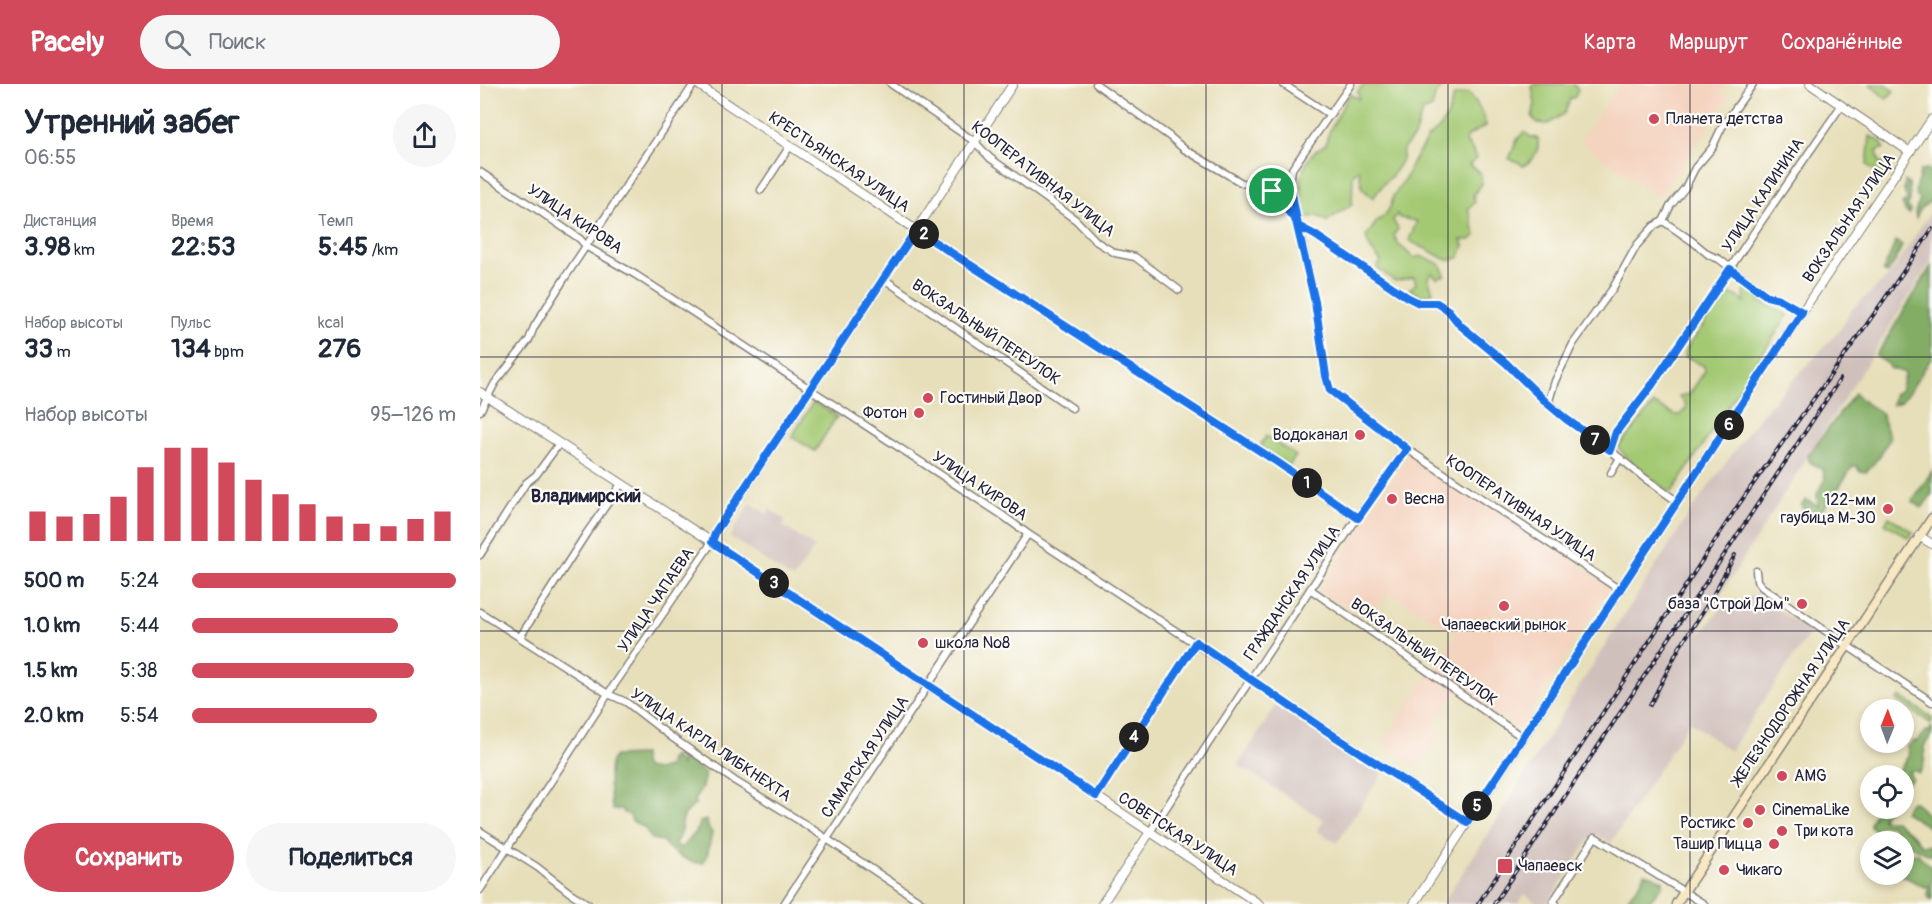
<!DOCTYPE html>
<html lang="ru">
<meta charset="utf-8">
<style>
:root{--surface:#fff;--page:#f6f6f7;--text:#1f2937;--muted:#747a83;--accent:#d1495b}
body{margin:0;font-family:Pangolin,sans-serif;background:var(--page);color:var(--text);height:100vh;display:flex;flex-direction:column;font-size:22px;white-space:nowrap}
*{box-sizing:border-box;margin:0}
p{font-size:20px;color:var(--muted)}
.icon{flex:none;width:33px;height:33px;fill:none;stroke:currentColor;stroke-width:2;stroke-linecap:round;stroke-linejoin:round}
.map{position:relative;flex:1;overflow:hidden}
.sheet{display:flex;flex-direction:column;background:var(--surface);width:480px}
.sheet>*{flex:none}
.needle{width:39px;rotate:1deg}
.fabs{position:absolute;left:1380px;top:615px;display:grid;gap:12px}
.fabs a{display:grid;place-items:center;width:54px;height:54px;border-radius:50%;background:var(--surface);box-shadow:0 3px 9px #0003;font-size:30px}
.pin{position:absolute;display:grid;place-items:center;width:51px;height:51px;color:#fff;margin:-26px;border:3px solid #fff;border-radius:50%;box-shadow:0 2px 6px #0007}
.km{position:absolute;width:30px;height:30px;margin:-15px;border-radius:50%;background:#222;color:#fff;font-size:16px;line-height:30px;text-align:center}
.round{display:grid;place-items:center;flex:none;width:63px;height:63px;border-radius:32px;background:var(--page)}
.head{display:flex;align-items:center;justify-content:space-between;height:102px;padding:0 24px}
h1{font-size:33px;font-weight:800;line-height:45px}
.figures{display:grid;grid-template-columns:repeat(3,1fr);gap:9px;height:102px;padding:6px 24px}
.figures div{display:grid;align-content:center}
.figures b{font-size:26px;font-weight:800}
.figures small{font-size:16px;font-weight:400}
.figures p{font-size:16px}
.chart{height:168px;padding:12px 24px}
.chart p{display:flex;justify-content:space-between}
.chart svg{width:100%;height:108px;margin-top:6px;stroke:var(--accent);stroke-width:6}
.button{display:flex;gap:12px;margin-top:auto;padding:12px 24px}
.button a{flex:1;height:69px;border-radius:36px;background:var(--accent);color:#fff;font-size:24px;font-weight:800;line-height:69px;text-align:center}
.button a+a{background:var(--page);color:var(--text)}
ul{padding:0 24px;list-style:none;font-size:20px}
li{display:grid;grid-template-columns:96px 72px 1fr;align-items:center;height:45px}
li i{height:15px;border-radius:8px;background:var(--accent)}
header{display:flex;align-items:center;gap:36px;box-sizing:border-box;height:84px;padding:0 30px;background:var(--accent);color:#fff}
header strong{font-size:28px}
nav{display:flex;gap:33px;margin-inline-start:auto;font-size:21px}
.search{width:420px;height:54px;background:var(--page);display:flex;align-items:center;gap:15px;box-sizing:border-box;padding:0 21px;border-radius:33px;color:var(--muted);font-size:22px}
main{display:flex;flex:1;min-height:0}
.map>svg:first-child{display:block}
</style>
<header>
<strong>Pacely</strong>
<div class="search"><svg class="icon" aria-label="search" viewBox="0 0 24 24"><circle cx="10" cy="10" r="6"/><path d="M15 15l6 6"/></svg>Поиск</div>
<nav><a>Карта</a><a>Маршрут</a><a>Сохранённые</a></nav>
</header>
<main>
<section class="sheet">
<div class="head"><div><h1>Утренний забег</h1><p>06:55</p></div><a class="round"><svg class="icon" aria-label="share" viewBox="0 0 24 24"><path d="M12 15V3M7 8l5-5 5 5M5 13v7h14v-7"/></svg></a></div>
<div class="figures">
<div><p>Дистанция</p><b>3.98<small> km</small></b></div>
<div><p>Время</p><b>22:53</b></div>
<div><p>Темп</p><b>5:45<small> /km</small></b></div>
</div>
<div class="figures">
<div><p>Набор высоты</p><b>33<small> m</small></b></div>
<div><p>Пульс</p><b>134<small> bpm</small></b></div>
<div><p>kcal</p><b>276</b></div>
</div>
<div class="chart"><p><span>Набор высоты</span>95–126 m</p>
<svg viewBox="0 0 160 44" preserveAspectRatio="none"><path d="M5 44V32M15 44V34M25 44V33M35 44V26M45 44V14M55 44V6M65 44V6M75 44V12M85 44V19M95 44V25M105 44V29M115 44V34M125 44V37M135 44V38M145 44V35M155 44V32"/></svg>
</div>
<ul>
<li><b>500 m</b>5:24<i style="width:100%"></i></li>
<li><b>1.0 km</b>5:44<i style="width:78%"></i></li>
<li><b>1.5 km</b>5:38<i style="width:84%"></i></li>
<li><b>2.0 km</b>5:54<i style="width:70%"></i></li>
</ul>
<div class="button"><a>Сохранить</a><a>Поделиться</a></div>
</section>
<div class="map">
<svg width="1452" height="820" viewBox="0 0 1452 820">
<rect width="100%" height="100%" fill="#fdfcf7"/>
<filter id="ink" filterUnits="userSpaceOnUse"><feTurbulence type="fractalNoise" baseFrequency=".0167" numOctaves="2"/><feDisplacementMap in="SourceGraphic" scale="12" xChannelSelector="R" yChannelSelector="G"/><feConvolveMatrix kernelMatrix="1 2 1 2 8 2 1 2 1" color-interpolation-filters="sRGB"/></filter>
<filter id="wash" filterUnits="userSpaceOnUse"><feTurbulence type="fractalNoise" baseFrequency=".008" numOctaves="4" result="noise"/><feDisplacementMap in="SourceGraphic" scale="24" xChannelSelector="R" yChannelSelector="G"/><feGaussianBlur stdDeviation="1.35" result="paint"/><feColorMatrix in="noise" values="0 0 0 0 0 0 0 0 0 0 0 0 0 0 0 0 0 1.4 0 .05"/><feComposite in="paint" operator="in"/></filter>
<g filter="url(#wash)">
<rect width="100%" height="100%" fill="#e7dfba"/>
<g fill="#f4d3bf">
<path d="M1140,0H1246L1241,8L1249,14L1179,113L1100,57Z"/>
<path d="M929,369L1130,502L1040,645L979,605L953,642L962,649L937,683L902,658L977,550L909,509L888,534L838,508Z"/>
</g>
<g fill="#d0c0bb">
<path d="M1452,126V176L1222,540L1219,552L1244,520L1275,511L1331,547L1250,667L1197,629L1209,639L1131,759L1116,751L1111,753L1067,820H1058L1045,810L1038,820H962L1007,752L1130,553L1213,424L1279,333L1359,247L1372,225L1409,192Z"/>
<path d="M270,419L287,430L290,426L306,436L303,442L335,463L313,495L250,453Z"/>
<path d="M797,620L903,688L857,759L837,747L844,736L758,681Z"/>
</g>
<g fill="#a4c973" stroke="#637657" stroke-width="1.5">
<path d="M884,0H965L955,11L952,24L942,28L934,53L923,65L922,76L911,93L905,98L893,114L882,104L879,85L873,91L872,120L847,137L838,132L827,133L821,128C818,105 820,70 846,61C846,48 863,24 869,10L879,15L878,7Z"/>
<path d="M1054,0H1093L1098,6L1095,13L1090,15L1085,29L1068,40L1057,39L1052,33L1055,20L1052,2Z"/>
<path d="M1390,0H1407L1414,7L1406,15Z"/>
<path d="M989,9C998,19 1003,28 1006,42L989,51L985,57L992,65L996,75L989,81L1000,88L1002,100L993,111L995,118L988,125C992,134 992,142 996,151L990,156H981L984,161L980,173C967,179 963,174 952,168C944,163 937,162 929,156L937,137L920,134L917,130L913,136L918,145L914,151L918,160L934,174L941,172C953,180 959,173 965,191L957,194L952,189L948,194L953,208C943,215 938,211 929,205L936,200L934,193L915,197L897,184L901,177L890,164L886,153L897,137L905,131L911,122L913,112L926,94L931,81L948,53L959,45L968,31L974,12Z"/>
<path d="M1044,48L1051,53L1058,54C1060,67 1053,76 1043,82L1038,78L1029,75L1037,56Z"/>
<path d="M1390,52L1401,58L1404,64L1397,67L1400,80L1404,79L1407,86L1403,93L1387,81Z"/>
<path d="M1268,203L1275,206L1280,217L1308,231L1192,408H1189L1153,380L1138,363L1174,320L1195,331H1200L1206,325L1205,319L1199,313L1202,311H1209L1225,287L1224,282L1205,272C1206,260 1216,253 1222,243C1229,231 1234,219 1243,209L1257,212L1265,219L1264,208Z"/>
<path d="M333,318L357,332L335,367L312,353Z"/>
<path d="M786,352L816,372L809,382L780,362Z"/>
<path d="M1409,433L1433,448L1429,454L1405,439Z"/>
<path d="M1420,613L1452,634V638L1450,639L1417,616Z"/>
</g>
<g fill="#83ad65" stroke="#526850" stroke-width="1.5">
<path d="M1448,85L1452,92V114L1451,117L1441,124L1436,134L1435,128L1440,116C1433,111 1435,101 1439,95L1440,86Z"/>
<path d="M1425,97L1429,99L1430,118L1427,122L1430,125V130L1426,128L1422,120L1428,116L1424,107Z"/>
<path d="M1416,157L1422,161L1416,176L1407,189L1403,187Z"/>
<path d="M1452,181V273L1432,304L1421,318L1412,321L1415,309L1420,307L1425,289L1410,284L1409,281L1396,272Z"/>
<path d="M1375,309L1380,315L1401,329L1410,354L1399,373L1386,388L1379,387L1377,382H1373L1354,411L1337,432L1323,425L1322,420L1326,416L1338,422L1337,410L1345,395L1343,386L1330,378L1328,372Z"/>
<path d="M1452,387V410L1442,424L1432,417Z"/>
<path d="M1452,643V650L1444,662C1445,672 1446,680 1439,689L1433,686L1429,687L1432,694L1424,702V692L1416,691L1429,671L1427,662L1434,657H1438L1445,647L1448,648Z"/>
<path d="M205,670H210L216,674L218,684L225,689L222,703L215,715L216,719L205,730L201,740V750L195,759L198,763H203L217,747L219,738L227,736L228,743L232,749L227,772L223,779C211,780 189,768 183,757L171,755L165,744L152,737L150,731L144,729L142,725L133,726C130,720 128,688 130,681C130,678 133,674 135,672L163,671V679L165,684L177,686L190,682L189,677L194,672L201,681V674Z"/>
<path d="M1431,717L1436,719L1452,736V747L1449,743L1424,728L1426,723Z"/>
<path d="M1398,725H1409L1403,731L1402,736H1414L1434,752L1441,761H1451L1452,759V771C1434,767 1422,756 1412,742L1402,741L1395,746L1390,743V738Z"/>
<path d="M1424,763L1428,768L1438,770L1452,784V816L1449,815L1447,810L1449,802L1444,803L1421,791L1424,790Z"/>
<path d="M1164,789L1172,791L1183,797V801L1170,816L1172,820H1143L1161,798Z"/>
</g>
</g>
<g filter="url(#ink)">
<g fill="none" stroke-linecap="round" stroke-linejoin="round">
<g stroke="#84807a" stroke-width="9">
<g id="minor">
<path d="M411,0L495,58L510,74L596,136L617,158L635,169L655,173L699,206"/>
<path d="M616,0L689,52L704,65L762,99L792,107H803L810,101"/>
<path d="M803,0L849,30"/>
<path d="M871,0L812,85L810,101L835,218L846,292L850,306L927,365L1140,506"/>
<path d="M0,88L55,124L100,155L107,163L156,191L522,431L548,450L987,738"/>
<path d="M281,106L310,62"/>
<path d="M792,107L814,134"/>
<path d="M1183,137L1212,157L1229,171L1239,175L1287,212L1299,215L1322,228"/>
<path d="M818,142L835,151L926,213L939,219H957L968,226L980,241L1003,258L1086,335L1130,366L1163,393L1198,418"/>
<path d="M436,146L797,378L877,434"/>
<path d="M404,195L592,324"/>
<path d="M1068,320L1075,297L1093,260L1133,204L1157,161L1174,142L1183,137L1191,121L1205,104L1215,84L1232,64L1242,43L1273,0"/>
<path d="M0,327L15,299L49,256L54,243L86,192L214,0"/>
<path d="M1130,366L1136,348L1172,301L1281,138L1361,22"/>
<path d="M1131,389L1140,374"/>
<path d="M0,471L46,399L56,391L79,360"/>
<path d="M1276,487L1277,497L1282,503L1363,559L1452,618"/>
<path d="M830,505L1042,653"/>
<path d="M0,528L128,610L146,618L190,652L255,697L323,739L444,820"/>
<path d="M40,553L106,450L141,400"/>
<path d="M616,712L716,558"/>
<path d="M0,747L57,783L89,808L108,820"/>
<path d="M670,748L877,434L927,365"/>
<path d="M0,806L128,610L232,458"/>
<path d="M304,820L548,450"/>
<path d="M1076,820L1073,818L1115,753L1224,820"/>
</g>
</g>
<g stroke="#84807a" stroke-width="10">
<g id="tertiary">
<path d="M217,0L436,146"/>
<path d="M1330,0L1430,68"/>
<path d="M0,308L232,458L779,820"/>
<path d="M1439,452L1452,460"/>
<path d="M232,458L236,448L533,0"/>
<path d="M622,820L670,748"/>
<path d="M934,820L1322,228L1452,35"/>
</g>
</g>
<g stroke="#84807a" stroke-width="11">
<path id="secondary" d="M1196,820L1452,434"/>
</g>
<use href="#minor" stroke="#fff" stroke-width="6"/>
<use href="#tertiary" stroke="#fff" stroke-width="8"/>
<use href="#secondary" stroke="#f7e8c3" stroke-width="8"/>
<g stroke="#22223b" stroke-width="4">
<g id="rail">
<path d="M1170,621L1199,564L1231,515L1255,471"/>
<path d="M998,820L1255,426C1320,332 1389,241 1452,145"/>
<path d="M1014,820L1360,295"/>
</g>
</g>
<use href="#rail" stroke="#fdfcf7" stroke-width="1.5" stroke-dasharray="4.5" stroke-linecap="butt"/>
</g>
</g>
<g fill="none" stroke-linecap="round" stroke-linejoin="round" filter="url(#ink)">
<g stroke="#fff" stroke-width="12">
<path id="route" d="M792,107L816,137L835,218L846,292L850,306L927,365L878,434L797,378L436,146L236,447L232,458L616,712L716,558L839,642L987,738L1322,228L1299,215L1287,212L1250,185L1172,301L1136,348L1130,366L1086,335L1068,320L1026,279L980,241L968,226L957,219H939L927,213L835,151L818,142L810,100L803,107H792"/>
</g>
<use href="#route" stroke="#1a73e8" stroke-width="8"/>
</g>
<path fill="none" stroke="#22223b" stroke-width="1.5" stroke-opacity="0.55" d="M242,0V820M484,0V820M726,0V820M968,0V820M1210,0V820M0,273H1452M0,547H1452"/>
<g fill="#d1495b" stroke="#fdfcf7" stroke-width="2">
<circle cx="1174" cy="35" r="6"/>
<circle cx="448" cy="314" r="6"/>
<circle cx="439" cy="329" r="6"/>
<circle cx="880" cy="351" r="6"/>
<circle cx="912" cy="415" r="6"/>
<circle cx="1408" cy="425" r="6"/>
<circle cx="1322" cy="520" r="6"/>
<circle cx="1024" cy="522" r="6"/>
<circle cx="443" cy="559" r="6"/>
<circle cx="1302" cy="692" r="6"/>
<circle cx="1280" cy="726" r="6"/>
<circle cx="1268" cy="739" r="6"/>
<circle cx="1302" cy="747" r="6"/>
<circle cx="1294" cy="760" r="6"/>
<rect x="1017" y="774" width="16" height="16" rx="3"/>
<circle cx="1244" cy="786" r="6"/>
</g>
<g text-anchor="middle" dominant-baseline="central" stroke-width="4.5" stroke-linejoin="round" paint-order="stroke">
<g font-size="16" fill="#22223b" stroke="#fdfcf7" text-anchor="start">
<text x="1186" y="35">Планета детства</text>
<text x="460" y="314">Гостиный Двор</text>
<text x="427" y="329" text-anchor="end">Фотон</text>
<text x="868" y="351" text-anchor="end">Водоканал</text>
<text x="924" y="415">Весна</text>
<text x="1396" y="416" text-anchor="end">122-мм<tspan x="1396" dy="18">гаубица М-30</tspan></text>
<text x="1310" y="520" text-anchor="end">база "Строй Дом"</text>
<text x="1024" y="541" text-anchor="middle">Чапаевский рынок</text>
<text x="455" y="559">школа №8</text>
<text x="1314" y="692">AMG</text>
<text x="1292" y="726">CinemaLike</text>
<text x="1256" y="739" text-anchor="end">Ростикс</text>
<text x="1314" y="747">Три кота</text>
<text x="1282" y="760" text-anchor="end">Taшиp Пицца</text>
<text x="1038" y="782">Чапаевск</text>
<text x="1256" y="786">Чикаго</text>
</g>
<g font-size="16" fill="#22223b" stroke="#fdfcf7">
<text transform="translate(359 78) rotate(34)">КРЕСТЬЯНСКАЯ УЛИЦА</text>
<text transform="translate(563 95) rotate(38)">КООПЕРАТИВНАЯ УЛИЦА</text>
<text transform="translate(1283 111) rotate(-56)">УЛИЦА КАЛИНИНА</text>
<text transform="translate(1369 134) rotate(-56)">ВОКЗАЛЬНАЯ УЛИЦА</text>
<text transform="translate(95 135) rotate(34)">УЛИЦА КИРОВА</text>
<text transform="translate(506 248) rotate(34)">ВОКЗАЛЬНЫЙ ПЕРЕУЛОК</text>
<text transform="translate(500 402) rotate(34)">УЛИЦА КИРОВА</text>
<text transform="translate(1041 424) rotate(34)">КООПЕРАТИВНАЯ УЛИЦА</text>
<text transform="translate(812 509) rotate(-56)">ГРАЖДАНСКАЯ УЛИЦА</text>
<text transform="translate(176 516) rotate(-56)">УЛИЦА ЧАПАЕВА</text>
<text transform="translate(944 568) rotate(35)">ВОКЗАЛЬНЫЙ ПЕРЕУЛОК</text>
<text transform="translate(1311 618) rotate(-56)">ЖЕЛЕЗНОДОРОЖНАЯ УЛИЦА</text>
<text transform="translate(231 661) rotate(34)">УЛИЦА КАРЛА ЛИБКНЕХТА</text>
<text transform="translate(385 673) rotate(-56)">САМАРСКАЯ УЛИЦА</text>
<text transform="translate(698 750) rotate(33)">СОВЕТСКАЯ УЛИЦА</text>
</g>
<g font-size="18" font-weight="bold" fill="#22223b" stroke="#fdfcf7">
<text x="106" y="412">Владимирский</text>
</g>
</g>
</svg>
<div class="fabs">
<a><svg class="needle" viewBox="-14 -14 28 28"><path d="M0-13l5 13h-10z" fill="#e53935"/><path d="M0 13l5-13h-10z" fill="#747a83"/></svg></a>
<a><svg class="icon" aria-label="locate" viewBox="0 0 24 24"><circle cx="12" cy="12" r="6"/><path d="M12 2v4M12 18v4M2 12h4M18 12h4"/></svg></a>
<a><svg class="icon" aria-label="layers" viewBox="0 0 24 24"><path d="M12 4l9 5-9 5-9-5zM3 14l9 5 9-5"/></svg></a>
</div>
<div class="pin" style="left:792px;top:107px;background:#1e9e55"><svg class="icon" aria-label="arrive" viewBox="0 0 24 24"><path d="M6 21V4h12l-3 4 3 4H6"/></svg></div>
<b class="km" style="left:827px;top:399px">1</b>
<b class="km" style="left:444px;top:150px">2</b>
<b class="km" style="left:294px;top:499px">3</b>
<b class="km" style="left:654px;top:653px">4</b>
<b class="km" style="left:997px;top:722px">5</b>
<b class="km" style="left:1249px;top:341px">6</b>
<b class="km" style="left:1115px;top:356px">7</b>
</div>
</main>
